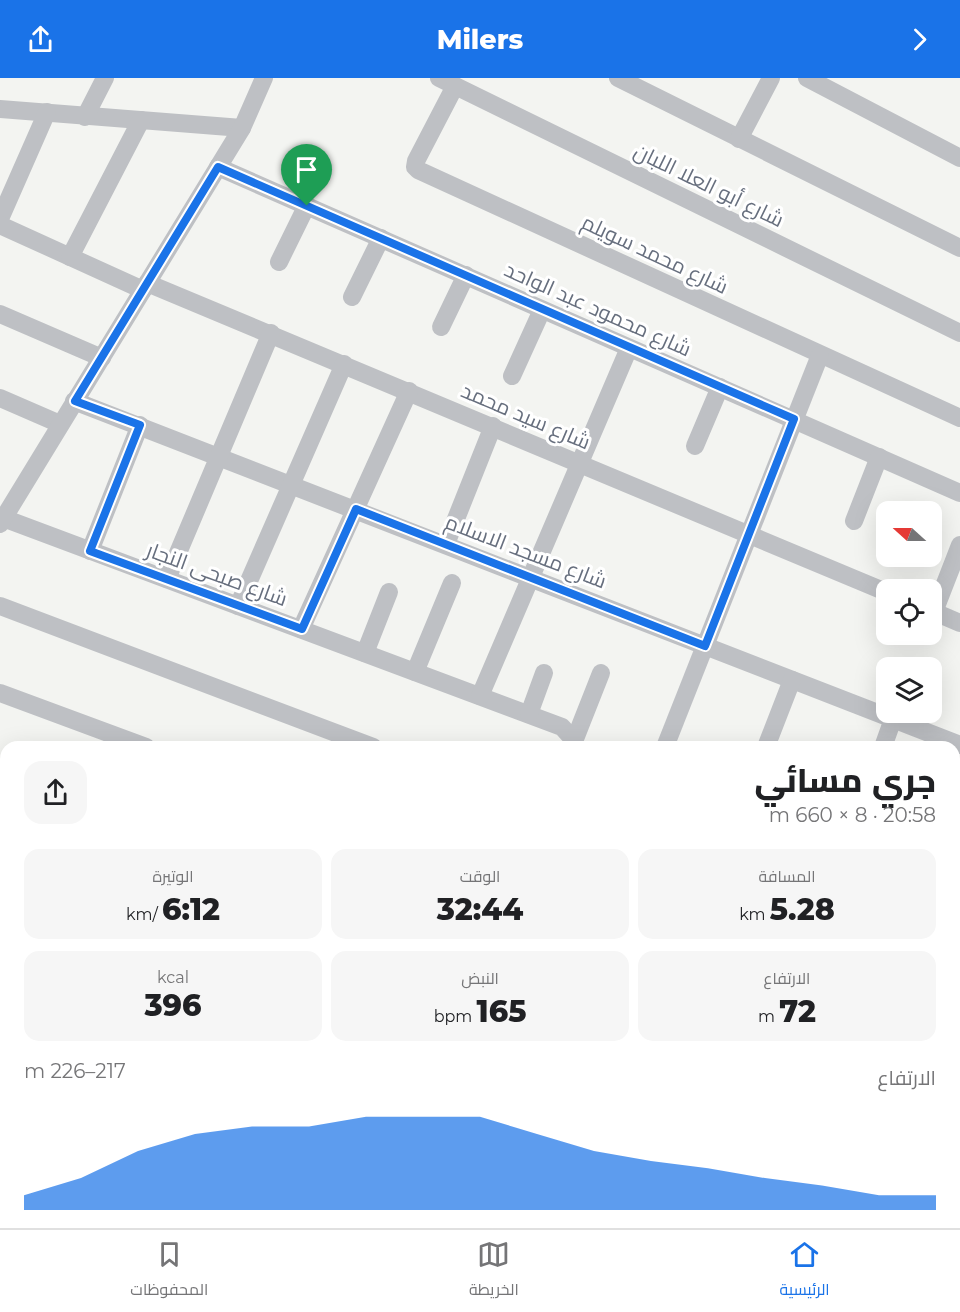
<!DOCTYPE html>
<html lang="ar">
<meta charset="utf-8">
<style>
:root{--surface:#fff;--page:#f6f6f6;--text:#202124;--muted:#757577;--line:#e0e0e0;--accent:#1a73e8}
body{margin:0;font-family:Montserrat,Cairo,sans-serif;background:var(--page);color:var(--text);direction:rtl;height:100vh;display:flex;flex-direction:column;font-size:22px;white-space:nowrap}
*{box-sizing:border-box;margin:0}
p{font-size:20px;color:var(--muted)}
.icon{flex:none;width:33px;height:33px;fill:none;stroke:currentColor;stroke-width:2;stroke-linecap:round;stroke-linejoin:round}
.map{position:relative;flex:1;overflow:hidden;direction:ltr}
.side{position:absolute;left:0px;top:663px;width:960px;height:488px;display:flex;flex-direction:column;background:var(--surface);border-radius:18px 18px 0 0;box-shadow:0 6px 24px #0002;direction:rtl}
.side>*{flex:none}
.needle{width:39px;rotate:291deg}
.fabs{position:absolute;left:876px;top:423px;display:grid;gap:12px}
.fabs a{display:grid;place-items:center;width:66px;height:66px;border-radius:12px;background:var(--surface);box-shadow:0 6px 24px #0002;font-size:30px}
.pin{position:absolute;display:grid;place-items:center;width:51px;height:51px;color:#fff;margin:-62px -26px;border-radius:50% 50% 50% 0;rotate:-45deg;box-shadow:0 0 6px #0007}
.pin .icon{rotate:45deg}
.round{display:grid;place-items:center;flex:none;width:63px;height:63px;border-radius:18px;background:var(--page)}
.head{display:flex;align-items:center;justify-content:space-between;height:102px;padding:0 24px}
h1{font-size:33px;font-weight:800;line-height:45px}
.stats{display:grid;grid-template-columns:repeat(3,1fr);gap:9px;height:102px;padding:6px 24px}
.stats div{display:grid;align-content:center;border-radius:15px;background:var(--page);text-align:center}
.stats b{font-size:30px;font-weight:800}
.stats small{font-size:16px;font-weight:400}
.stats p{font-size:16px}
.chart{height:168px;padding:12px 24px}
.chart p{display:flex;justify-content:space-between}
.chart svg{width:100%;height:108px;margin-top:6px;fill:var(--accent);opacity:.7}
header{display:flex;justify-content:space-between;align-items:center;height:78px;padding:0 24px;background:var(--accent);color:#fff;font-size:27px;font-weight:800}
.tab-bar{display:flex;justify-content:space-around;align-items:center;height:84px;border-top:2px solid var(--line);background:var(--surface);font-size:16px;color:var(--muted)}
.tab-bar a{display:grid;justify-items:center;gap:3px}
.tab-bar .selected{color:var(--accent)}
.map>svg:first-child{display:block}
</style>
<header><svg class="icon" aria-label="forward" viewBox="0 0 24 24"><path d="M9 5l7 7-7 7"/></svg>Milers<svg class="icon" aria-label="share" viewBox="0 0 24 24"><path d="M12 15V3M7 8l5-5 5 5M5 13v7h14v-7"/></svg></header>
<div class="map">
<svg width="960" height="1150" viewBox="0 0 960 1150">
<rect width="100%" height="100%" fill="#f3f4f1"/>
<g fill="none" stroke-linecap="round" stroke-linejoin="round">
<g stroke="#b2b5ba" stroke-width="28">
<g id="secondary">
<path d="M954,830L960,832"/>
<path d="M0,1067L6,1073"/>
<path d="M68,1144L73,1150"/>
</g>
</g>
<g stroke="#b3b4b8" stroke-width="35">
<g id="highway">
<path d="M0,869L6,876"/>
<path d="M0,941L6,948"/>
<path d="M177,1144L181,1150"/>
<path d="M247,1144L251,1150"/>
</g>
</g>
<g stroke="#bec0c4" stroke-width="18">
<path d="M439,0L960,255"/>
<path d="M618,0L960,170"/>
<path d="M807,0L960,80"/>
<path d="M455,8L416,83L415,89L418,92L960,340"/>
<path d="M0,31L242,50"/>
<path d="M85,39L105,0"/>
<path d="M739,61L771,0"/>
<path d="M218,89L960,415"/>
<path d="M0,141L47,34"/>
<path d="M0,147L143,212"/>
<path d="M70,179L141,42"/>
<path d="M279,184L307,127"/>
<path d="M147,205L886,514"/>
<path d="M352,219L381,160"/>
<path d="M0,236L102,280"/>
<path d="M441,249L466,197"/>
<path d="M512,298L542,232"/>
<path d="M0,320L60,346"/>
<path d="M74,323L960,667"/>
<path d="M695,368L720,309"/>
<path d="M3,440L562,649L571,659L573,669"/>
<path d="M854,443L879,379"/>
<path d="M0,446L242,50L264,0"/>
<path d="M446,466L493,348"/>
<path d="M90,473L140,347"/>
<path d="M167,501L271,255"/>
<path d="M0,528L373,669"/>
<path d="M238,528L344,286"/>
<path d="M932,533L960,545"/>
<path d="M934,534L960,467"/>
<path d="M301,551L409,313"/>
<path d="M365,575L389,514"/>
<path d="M415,594L452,505"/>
<path d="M0,615L146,669"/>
<path d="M480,618L629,270"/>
<path d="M529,636L544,595"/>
<path d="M573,666L601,595"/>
<path d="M665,669L820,277"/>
<path d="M766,669L792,602"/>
<path d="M883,669L893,641"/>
<path d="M0,718L6,725"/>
<path d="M954,821L960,803"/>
<path d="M954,962L960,965"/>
<path d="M954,1073L960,1053"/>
<path d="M954,1135L960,1137"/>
<path d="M341,1144L345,1150"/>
<path d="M628,1144L651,1150"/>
<path d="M602,1150L603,1144"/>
<path d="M682,1150L684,1144"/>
<path d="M767,1150L769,1144"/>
<path d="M842,1150L844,1144"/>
<path d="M931,1150L933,1144"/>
</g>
<use href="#secondary" stroke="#fff" stroke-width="26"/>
<use href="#highway" stroke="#fff" stroke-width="33"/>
</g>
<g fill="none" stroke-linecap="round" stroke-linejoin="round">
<g stroke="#fff" stroke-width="12">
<path id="route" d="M218,89L794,341L705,568L356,431L302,551L90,473L140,347L75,323Z"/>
</g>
<use href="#route" stroke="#1a73e8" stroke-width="8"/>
</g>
<g text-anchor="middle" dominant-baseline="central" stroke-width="6" stroke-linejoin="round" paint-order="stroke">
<g font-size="21" fill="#676f7e" stroke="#fff">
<text transform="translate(709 107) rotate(26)">شارع أبو العلا اللبان</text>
<text transform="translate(655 176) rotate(25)">شارع محمد سويلم</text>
<text transform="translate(598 231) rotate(24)">شارع محمود عبد الواحد</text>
<text transform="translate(526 338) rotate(23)">شارع سيد محمد</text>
<text transform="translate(526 473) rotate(21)">شارع مسجد الاسلام</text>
<text transform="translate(217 496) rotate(20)">شارع صبحى النجار</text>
</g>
</g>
</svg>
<div class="fabs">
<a><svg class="needle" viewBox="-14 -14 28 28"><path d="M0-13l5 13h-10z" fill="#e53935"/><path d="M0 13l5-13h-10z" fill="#757577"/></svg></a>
<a><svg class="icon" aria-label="locate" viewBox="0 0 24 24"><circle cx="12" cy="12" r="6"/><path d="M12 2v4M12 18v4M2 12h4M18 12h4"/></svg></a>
<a><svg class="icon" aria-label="layers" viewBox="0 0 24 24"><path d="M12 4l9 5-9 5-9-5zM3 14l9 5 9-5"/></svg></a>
</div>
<div class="pin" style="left:307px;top:128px;background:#1e9e55"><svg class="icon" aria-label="arrive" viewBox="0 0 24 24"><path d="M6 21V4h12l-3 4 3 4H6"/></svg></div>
<section class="side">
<div class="head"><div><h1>جري مسائي</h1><p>20:58 · 8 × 660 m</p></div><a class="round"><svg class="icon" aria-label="share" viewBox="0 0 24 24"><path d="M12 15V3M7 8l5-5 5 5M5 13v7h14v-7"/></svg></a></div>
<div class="stats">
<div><p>المسافة</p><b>5.28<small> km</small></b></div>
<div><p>الوقت</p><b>32:44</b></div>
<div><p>الوتيرة</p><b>6:12<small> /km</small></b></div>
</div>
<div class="stats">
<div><p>الارتفاع</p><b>72<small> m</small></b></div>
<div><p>النبض</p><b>165<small> bpm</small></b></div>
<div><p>kcal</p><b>396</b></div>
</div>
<div class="chart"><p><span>الارتفاع</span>217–226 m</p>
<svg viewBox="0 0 160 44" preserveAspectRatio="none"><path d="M0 44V38L10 31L20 20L30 13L40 10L50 10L60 6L70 6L80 6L90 13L100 20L110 24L120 27L130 31L140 34L150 38L160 38V44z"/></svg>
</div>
</section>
</div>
<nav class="tab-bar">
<a class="selected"><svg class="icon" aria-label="home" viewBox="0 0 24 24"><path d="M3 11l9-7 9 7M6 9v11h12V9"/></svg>الرئيسية</a>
<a><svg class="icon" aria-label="map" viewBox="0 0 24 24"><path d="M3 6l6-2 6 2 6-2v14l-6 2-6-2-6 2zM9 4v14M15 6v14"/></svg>الخريطة</a>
<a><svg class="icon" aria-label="saved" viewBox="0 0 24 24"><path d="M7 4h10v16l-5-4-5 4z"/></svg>المحفوظات</a>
</nav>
